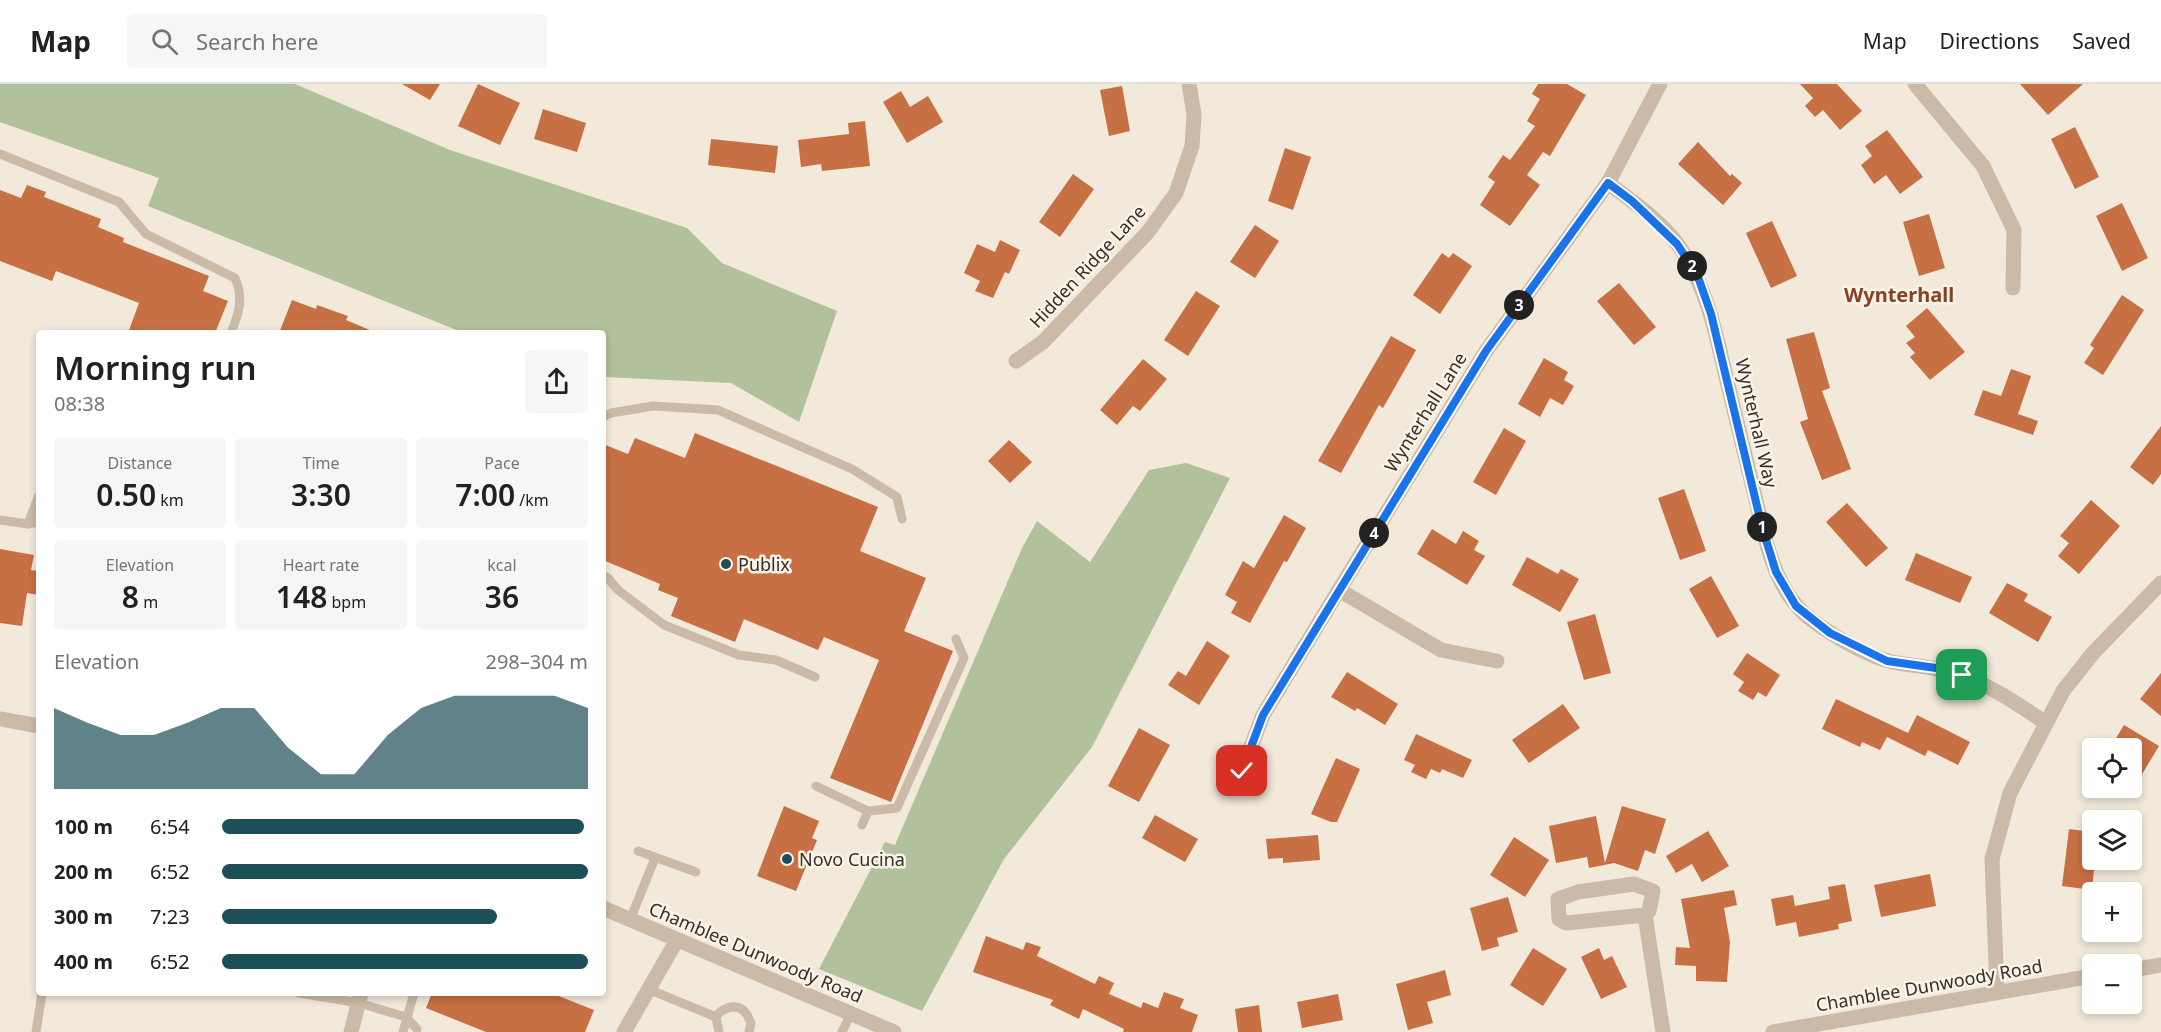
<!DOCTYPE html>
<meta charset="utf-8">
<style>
:root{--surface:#fff;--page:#f6f6f6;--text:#202124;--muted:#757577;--line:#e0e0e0;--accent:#1d4f59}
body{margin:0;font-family:"Noto Sans",sans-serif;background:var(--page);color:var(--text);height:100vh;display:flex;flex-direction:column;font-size:22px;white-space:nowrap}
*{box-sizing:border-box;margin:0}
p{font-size:20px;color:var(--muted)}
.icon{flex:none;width:33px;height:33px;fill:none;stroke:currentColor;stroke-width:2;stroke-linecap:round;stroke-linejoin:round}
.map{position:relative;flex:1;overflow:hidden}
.panel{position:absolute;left:36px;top:246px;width:570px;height:666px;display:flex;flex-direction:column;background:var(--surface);border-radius:6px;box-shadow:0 3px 9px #0003}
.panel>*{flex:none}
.controls{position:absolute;left:2082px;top:654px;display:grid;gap:12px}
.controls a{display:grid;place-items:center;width:60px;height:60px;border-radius:6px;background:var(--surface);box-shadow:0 3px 9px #0003;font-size:30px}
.pin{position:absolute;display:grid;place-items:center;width:51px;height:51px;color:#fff;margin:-26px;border-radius:12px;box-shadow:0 3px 9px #0006}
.km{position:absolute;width:30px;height:30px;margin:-15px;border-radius:50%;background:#222;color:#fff;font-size:16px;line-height:30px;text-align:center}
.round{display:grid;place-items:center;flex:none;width:63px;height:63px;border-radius:6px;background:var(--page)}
.overview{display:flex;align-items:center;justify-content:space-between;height:102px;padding:0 18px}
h1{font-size:33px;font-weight:600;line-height:45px}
.figures{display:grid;grid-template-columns:repeat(3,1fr);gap:9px;height:102px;padding:6px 18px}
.figures div{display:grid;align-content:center;border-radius:6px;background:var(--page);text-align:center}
.figures b{font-size:30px;font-weight:600}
.figures small{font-size:16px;font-weight:400}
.figures p{font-size:16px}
.chart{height:168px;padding:12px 18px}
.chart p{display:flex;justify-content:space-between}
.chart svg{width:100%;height:108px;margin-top:6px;fill:var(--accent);opacity:.7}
ul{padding:0 18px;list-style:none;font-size:20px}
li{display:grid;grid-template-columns:96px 72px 1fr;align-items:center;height:45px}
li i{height:15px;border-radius:8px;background:var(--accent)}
header{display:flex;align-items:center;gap:36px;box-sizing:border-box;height:84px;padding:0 30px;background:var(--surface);border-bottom:2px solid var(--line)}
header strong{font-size:28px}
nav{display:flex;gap:33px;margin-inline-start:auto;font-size:21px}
.search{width:420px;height:54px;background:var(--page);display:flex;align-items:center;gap:15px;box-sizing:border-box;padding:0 21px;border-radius:6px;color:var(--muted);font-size:22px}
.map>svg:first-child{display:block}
</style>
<header>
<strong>Map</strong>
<div class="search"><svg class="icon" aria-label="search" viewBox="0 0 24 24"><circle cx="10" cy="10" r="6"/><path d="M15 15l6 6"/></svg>Search here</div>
<nav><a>Map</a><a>Directions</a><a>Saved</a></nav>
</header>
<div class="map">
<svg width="2161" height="948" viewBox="0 0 2161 948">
<rect width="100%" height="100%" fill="#f2e9db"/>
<g fill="#b1c19b">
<path d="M0,0H295L450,66L687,144L722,179L837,227L799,338L731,299L603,293V249H464L148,122L159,94L0,38Z"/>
<path d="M1186,379L1230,394L1092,663L1004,775L922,927L819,885L885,758L895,761L1022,464L1037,437L1090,478L1149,386Z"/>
</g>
<g fill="#c77044">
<path d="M402,0H440L430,16Z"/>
<path d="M478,0L520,19L500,61L458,42Z"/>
<path d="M1538,0H1567L1586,11L1550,72L1543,68L1527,91L1540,101L1510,142L1480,121L1495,98L1488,93L1503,71L1510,76L1535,42L1527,37L1540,15L1532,10Z"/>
<path d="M1800,0H1837L1862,27L1840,46L1823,26L1815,33L1805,22L1813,14Z"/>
<path d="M2020,0H2083L2048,31Z"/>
<path d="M1122,2L1130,47L1109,52L1100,6Z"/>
<path d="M901,7L910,23L928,12L943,38L907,59L883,18Z"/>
<path d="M543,25L586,39L577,68L534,55Z"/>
<path d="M865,37L870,82L822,87L821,80L801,83L798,56L849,50L848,39Z"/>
<path d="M2075,43L2099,93L2075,105L2051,55Z"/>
<path d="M1887,46L1923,93L1900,110L1886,91L1874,100L1861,81L1872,72L1865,62Z"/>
<path d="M711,55L778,62L775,89L708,81Z"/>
<path d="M1698,58L1730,92L1732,90L1742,99L1723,121L1678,80Z"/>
<path d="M1285,64L1311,73L1293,126L1268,117Z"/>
<path d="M1073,90L1094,105L1060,153L1039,138Z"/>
<path d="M27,101L46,108L44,113L101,135L98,143L124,154L123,158L209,192L203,207L228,217L215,249H128L139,219L56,187L52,197L0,177V106L21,114Z"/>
<path d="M2122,119L2148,174L2122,187L2096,132Z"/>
<path d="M1929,130L1945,184L1919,192L1903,138Z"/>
<path d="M1772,137L1797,192L1771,204L1746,149Z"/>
<path d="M1255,141L1279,157L1255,194L1230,178Z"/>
<path d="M1000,156L1020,166L1009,190L1005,188L993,214L975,207L980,197L964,189L977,160L995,168Z"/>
<path d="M1442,169L1449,174L1453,169L1472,182L1440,230L1413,211Z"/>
<path d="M1619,199L1656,243L1634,261L1597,217Z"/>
<path d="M1196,207L1220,222L1188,272L1164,256Z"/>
<path d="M2122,211L2144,226L2103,291L2084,279L2094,264L2090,261Z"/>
<path d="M292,216L316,225L317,221L348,232L346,236L377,249H279Z"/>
<path d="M1927,224L1965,268L1930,296L1910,273L1915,269L1906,259L1915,253L1906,242Z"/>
<path d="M1814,248L1830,304L1822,307L1851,385L1822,396L1800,338L1808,335L1786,255Z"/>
<path d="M1391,252L1416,266L1383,324L1379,321L1341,389L1318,377Z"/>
<path d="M1544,274L1568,288L1564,296L1574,302L1563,321L1550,314L1540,333L1518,320Z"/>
<path d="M1143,275L1167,295L1140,327L1133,322L1117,341L1100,326Z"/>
<path d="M2011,285L2031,292L2018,330L2038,337L2033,351L1974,331L1983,306L2001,312Z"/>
<path d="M2161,342V390L2153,401L2130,383Z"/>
<path d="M1504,344L1526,357L1496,411L1473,398Z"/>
<path d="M695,349L878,423L860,467L926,494L904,547L953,567L891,718L830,694L879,576L824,553L818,566L744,535L735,558L671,532L678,514L658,506L660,500L603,476V360L628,370L635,354L685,374Z"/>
<path d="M1009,356L1032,378L1010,399L988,377Z"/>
<path d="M1684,405L1706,467L1680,476L1658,414Z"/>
<path d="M2091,416L2120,442L2079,490L2058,472L2069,459L2060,452Z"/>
<path d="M1847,419L1888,464L1866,483L1826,438Z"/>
<path d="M1284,431L1306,444L1287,478L1284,477L1250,539L1231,529L1237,518L1225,511L1243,477L1254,484Z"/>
<path d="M1432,445L1456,460L1463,447L1479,457L1474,466L1485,472L1467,501L1417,470Z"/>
<path d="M0,465L34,471L31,486L39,487V511L27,509L22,542L0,539Z"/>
<path d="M1916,469L1972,493L1960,519L1905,496Z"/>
<path d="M1527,473L1558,490L1561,485L1579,495L1560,528L1512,501Z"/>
<path d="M1711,492L1739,542L1717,554L1689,505Z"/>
<path d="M2007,499L2028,510L2024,517L2052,533L2038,558L1989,529Z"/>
<path d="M1595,530L1611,589L1584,596L1567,538Z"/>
<path d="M1207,557L1230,572L1199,621L1168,601L1178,587L1186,592Z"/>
<path d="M1747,569L1780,591L1766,613L1758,608L1753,616L1738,607L1744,598L1733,590Z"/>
<path d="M1347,588L1398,620L1385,641L1357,624L1355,627L1331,613Z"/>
<path d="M2161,589V632L2140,615Z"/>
<path d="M1836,615L1908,649L1917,631L1970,658L1958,681L1928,666L1925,672L1887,653L1880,666L1862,658L1860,663L1822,645Z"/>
<path d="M1563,620L1580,644L1529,679L1512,656Z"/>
<path d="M2124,641L2159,662L2132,707V664H2110Z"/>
<path d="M1139,644L1170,661L1139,718L1108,702Z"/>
<path d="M1416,650L1472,676L1463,694L1442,685L1440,689L1431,685L1426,695L1411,688L1415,681L1404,676Z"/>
<path d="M1336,674L1360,685L1337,738H1331L1311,730Z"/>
<path d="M784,722L819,737L812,754L817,756L796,807L757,792Z"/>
<path d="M1622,722L1666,735L1655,770L1645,766L1638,787L1614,779L1589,784L1587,773L1556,779L1549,742L1596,732L1605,779Z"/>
<path d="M1155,731L1198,755L1185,778L1142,754Z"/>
<path d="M2069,745L2092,748V776H2095L2092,806L2062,802Z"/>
<path d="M1708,747L1729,782L1702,798L1692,780L1676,789L1666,772Z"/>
<path d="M1318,751L1320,776L1283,779V774L1268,775L1266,755Z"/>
<path d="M1514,753L1549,776L1525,813L1490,791Z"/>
<path d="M1930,790L1936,822L1881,833L1874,801Z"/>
<path d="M1845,800L1852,837L1838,840L1839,845L1799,853L1796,838L1776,842L1771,815L1793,811L1795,822L1830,815L1828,803Z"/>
<path d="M1734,806L1737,821L1724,824L1730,858L1727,898L1696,897V882L1675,881L1676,863L1690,864L1681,815Z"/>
<path d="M1508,813L1518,848L1497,854L1499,862L1482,867L1470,824Z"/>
<path d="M986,852L1023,866L1026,858L1041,863L1037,872L1095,900L1099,892L1114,899L1109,910L1141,924L1143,918L1158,924L1164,908L1184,915L1180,924L1198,931L1192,948H1123L1124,945L1083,925L1079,935L1050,921L1053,916L973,888Z"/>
<path d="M1533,864L1567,885L1543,922L1510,901Z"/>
<path d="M1599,864L1604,876L1612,872L1627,903L1601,915L1581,873Z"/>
<path d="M1445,886L1451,911L1427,918L1433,939L1408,946L1396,900Z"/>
<path d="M432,909H551L594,926L585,948H486L426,924Z"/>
<path d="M1338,910L1343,936L1302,944L1297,918Z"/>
<path d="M1259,921L1262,948H1238L1235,925Z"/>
</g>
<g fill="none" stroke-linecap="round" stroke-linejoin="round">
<g stroke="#cabaa7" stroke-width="9">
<path d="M0,70L119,118L146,150L235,194C244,214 239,229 231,249"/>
<path d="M603,333L611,329L653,322L718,326L852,385L897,413L902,435"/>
<path d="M0,436L28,440L39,438"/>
<path d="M28,440L39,411"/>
<path d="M603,492L607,493L618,506L664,541L739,571L776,576L815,593"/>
<path d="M816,702L868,727L862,741"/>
<path d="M868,727L897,724L964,574L956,555"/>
<path d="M638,767L696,788"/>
<path d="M630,836L655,774"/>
<path d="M648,905L716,933L719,948"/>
<path d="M299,909L359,919L406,933L417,945"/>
<path d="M716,933C721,925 734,919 743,926C747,929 749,935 751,939L749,948"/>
<path d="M36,948L42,909"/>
<path d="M403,948L414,909"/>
<path d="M842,948L851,929"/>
</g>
<g stroke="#cabaa7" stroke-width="15">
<path d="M1915,0L1983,82L2014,146L2013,204"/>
<path d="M1608,99C1632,117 1661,137 1679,162C1707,203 1716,250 1727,297C1737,337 1746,376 1756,416C1764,451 1772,492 1796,521C1812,541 1863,570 1888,577C1913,583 1939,582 1963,592C1993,603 2019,621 2046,639"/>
<path d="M1016,277L1043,258L1148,148L1176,109L1192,62L1194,30L1189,0"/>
<path d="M1339,506L1441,566L1497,577"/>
<path d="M1242,687L1263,631L1339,506L1486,267L1608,99L1660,0"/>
<path d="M1634,800L1653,807L1649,827L1645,831L1566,839L1559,835L1558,815L1578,808Z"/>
<path d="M1645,831L1663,948"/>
<path d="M1997,908L1992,775L2010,709L2063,607L2093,569L2161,499"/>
<path d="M624,948L677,856"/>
</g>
<g stroke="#cabaa7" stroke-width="15">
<path d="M0,635L39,642"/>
<path d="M603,824L894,948"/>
<path d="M2132,886L2161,881"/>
<path d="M351,948L361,909"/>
<path d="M1773,948L2092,892"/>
</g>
</g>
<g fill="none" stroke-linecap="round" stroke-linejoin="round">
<g stroke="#fff" stroke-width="12">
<path id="route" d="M1242,687L1263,631L1486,267L1608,99L1632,117L1677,160L1697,190L1711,230L1762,443L1776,488L1796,522L1830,549L1887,577L1936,584L1962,591"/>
</g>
<use href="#route" stroke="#1a73e8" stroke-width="8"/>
</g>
<g fill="#1d4f59" stroke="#faf3e8" stroke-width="2">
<circle cx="726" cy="480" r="6"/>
<circle cx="787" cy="775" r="6"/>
</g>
<g text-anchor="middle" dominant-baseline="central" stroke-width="5" stroke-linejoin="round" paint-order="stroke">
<g font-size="18" fill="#372e28" stroke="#faf3e8">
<text transform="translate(1087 182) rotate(-47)">Hidden Ridge Lane</text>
<text transform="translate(1425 328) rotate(-58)">Wynterhall Lane</text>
<text transform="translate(1757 339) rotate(77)">Wynterhall Way</text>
<text transform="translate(756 868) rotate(23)">Chamblee Dunwoody Road</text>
<text transform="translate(1929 901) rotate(-10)">Chamblee Dunwoody Road</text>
</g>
<g font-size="18" fill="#372e28" stroke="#faf3e8" text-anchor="start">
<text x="738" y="480">Publix</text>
<text x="799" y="775">Novo Cucina</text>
</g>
<g font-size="20" font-weight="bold" fill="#874220" stroke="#faf3e8">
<text x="1899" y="210">Wynterhall</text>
</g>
</g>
</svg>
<div class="controls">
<a><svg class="icon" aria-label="locate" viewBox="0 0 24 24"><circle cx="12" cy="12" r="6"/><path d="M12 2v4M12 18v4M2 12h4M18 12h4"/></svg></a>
<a><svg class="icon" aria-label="layers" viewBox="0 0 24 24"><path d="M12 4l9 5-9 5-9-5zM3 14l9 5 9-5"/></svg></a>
<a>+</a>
<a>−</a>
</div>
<div class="pin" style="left:1962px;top:591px;background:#1e9e55"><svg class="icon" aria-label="arrive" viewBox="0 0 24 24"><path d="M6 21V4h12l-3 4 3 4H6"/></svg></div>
<div class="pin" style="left:1242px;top:687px;background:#d93025"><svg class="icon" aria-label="check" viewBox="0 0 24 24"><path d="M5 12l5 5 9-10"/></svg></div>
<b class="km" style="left:1762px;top:443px">1</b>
<b class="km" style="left:1692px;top:182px">2</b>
<b class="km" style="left:1519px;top:221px">3</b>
<b class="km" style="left:1374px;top:449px">4</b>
<section class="panel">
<div class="overview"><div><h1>Morning run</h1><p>08:38</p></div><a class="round"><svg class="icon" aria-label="share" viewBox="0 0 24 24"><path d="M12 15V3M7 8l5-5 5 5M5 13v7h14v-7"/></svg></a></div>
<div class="figures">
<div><p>Distance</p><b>0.50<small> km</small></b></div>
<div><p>Time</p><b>3:30</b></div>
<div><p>Pace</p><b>7:00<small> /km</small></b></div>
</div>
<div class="figures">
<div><p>Elevation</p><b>8<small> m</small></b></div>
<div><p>Heart rate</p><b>148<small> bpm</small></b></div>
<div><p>kcal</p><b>36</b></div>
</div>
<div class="chart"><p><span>Elevation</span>298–304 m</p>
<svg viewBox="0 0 160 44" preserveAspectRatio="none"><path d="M0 44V11L10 17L20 22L30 22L40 17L50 11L60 11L70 27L80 38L90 38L100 22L110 11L120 6L130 6L140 6L150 6L160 11V44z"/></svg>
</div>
<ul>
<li><b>100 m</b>6:54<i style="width:99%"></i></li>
<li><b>200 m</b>6:52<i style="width:100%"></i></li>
<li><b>300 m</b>7:23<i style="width:75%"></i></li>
<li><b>400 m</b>6:52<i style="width:100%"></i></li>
</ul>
</section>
</div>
